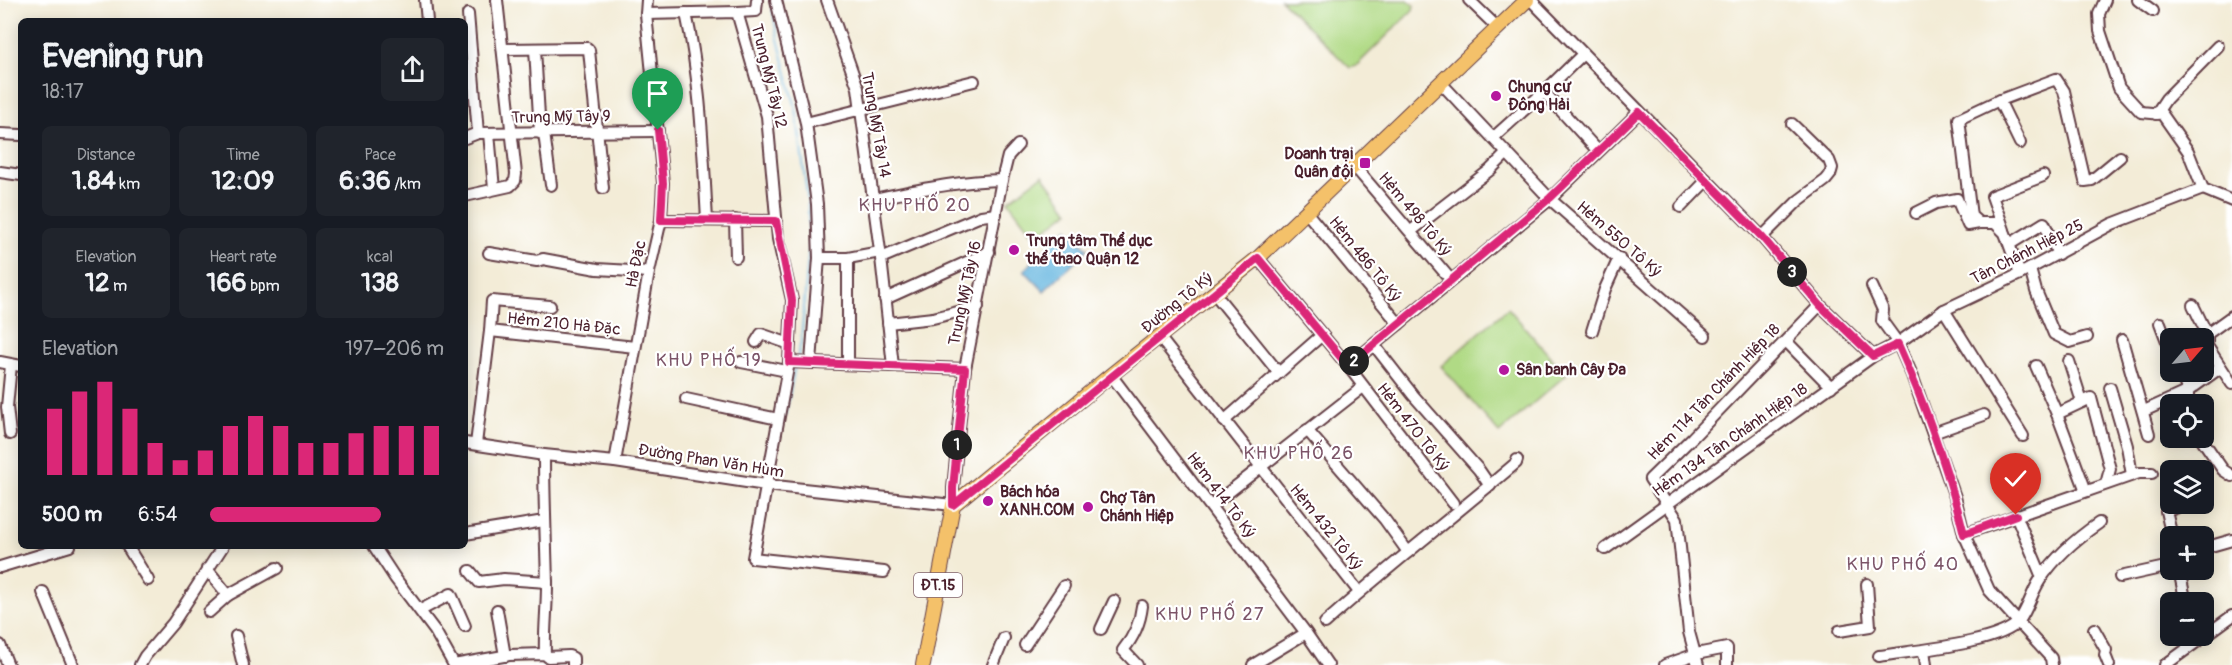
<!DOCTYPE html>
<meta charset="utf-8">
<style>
:root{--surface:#171b24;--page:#20242c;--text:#f1f3f6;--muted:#9ea1a6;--accent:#db2777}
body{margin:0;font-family:Pangolin,sans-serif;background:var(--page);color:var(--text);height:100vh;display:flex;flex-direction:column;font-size:22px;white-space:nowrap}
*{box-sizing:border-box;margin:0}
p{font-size:20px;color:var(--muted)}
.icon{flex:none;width:33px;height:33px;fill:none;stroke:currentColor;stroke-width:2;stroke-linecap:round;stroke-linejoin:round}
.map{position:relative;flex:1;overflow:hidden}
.sheet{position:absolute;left:18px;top:18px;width:450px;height:531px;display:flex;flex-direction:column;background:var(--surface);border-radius:9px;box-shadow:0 3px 15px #0003}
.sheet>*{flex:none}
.needle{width:39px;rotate:62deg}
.tools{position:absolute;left:2160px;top:328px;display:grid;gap:12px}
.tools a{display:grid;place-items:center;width:54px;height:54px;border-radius:9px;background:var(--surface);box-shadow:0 3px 15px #0003;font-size:30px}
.pin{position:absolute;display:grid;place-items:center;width:51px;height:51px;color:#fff;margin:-62px -26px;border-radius:50% 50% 50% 0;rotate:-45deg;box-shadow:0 0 6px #0007}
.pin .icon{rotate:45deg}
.km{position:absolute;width:30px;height:30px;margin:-15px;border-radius:50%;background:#222;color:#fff;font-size:16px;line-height:30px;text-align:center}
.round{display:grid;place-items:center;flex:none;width:63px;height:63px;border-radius:9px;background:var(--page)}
.summary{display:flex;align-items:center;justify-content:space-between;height:102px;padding:0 24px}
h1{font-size:33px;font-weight:700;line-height:45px}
.stats{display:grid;grid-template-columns:repeat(3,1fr);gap:9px;height:102px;padding:6px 24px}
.stats div{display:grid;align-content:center;border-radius:9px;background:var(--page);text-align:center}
.stats b{font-size:26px;font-weight:700}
.stats small{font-size:16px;font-weight:400}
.stats p{font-size:16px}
.chart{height:168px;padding:12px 24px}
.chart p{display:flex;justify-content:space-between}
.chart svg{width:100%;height:108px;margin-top:6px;stroke:var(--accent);stroke-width:6}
ul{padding:0 24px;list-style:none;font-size:20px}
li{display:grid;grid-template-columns:96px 72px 1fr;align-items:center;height:45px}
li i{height:15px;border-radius:8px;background:var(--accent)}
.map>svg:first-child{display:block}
</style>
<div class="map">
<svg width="2232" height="665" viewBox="0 0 2232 665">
<rect width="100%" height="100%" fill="#fff"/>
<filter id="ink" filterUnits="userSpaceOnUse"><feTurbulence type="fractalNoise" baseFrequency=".0167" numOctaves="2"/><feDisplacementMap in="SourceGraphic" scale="12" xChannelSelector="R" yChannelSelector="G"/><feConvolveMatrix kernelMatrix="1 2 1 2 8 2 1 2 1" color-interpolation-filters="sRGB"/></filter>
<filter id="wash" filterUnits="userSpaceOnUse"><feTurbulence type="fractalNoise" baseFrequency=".008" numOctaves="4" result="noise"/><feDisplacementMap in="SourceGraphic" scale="24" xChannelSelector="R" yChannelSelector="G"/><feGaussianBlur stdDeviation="1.35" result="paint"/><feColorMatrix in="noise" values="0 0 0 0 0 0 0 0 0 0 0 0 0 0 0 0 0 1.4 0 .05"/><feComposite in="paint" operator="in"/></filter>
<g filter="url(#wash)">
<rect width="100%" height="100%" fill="#f3ecd7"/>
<g fill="#b0da85" stroke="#7d7c58" stroke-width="1.5">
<path d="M1281,0H1408L1414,5L1413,10L1356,66L1350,68Z"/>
<path d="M1043,175L1069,211L1035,237L1008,201Z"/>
<path d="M1508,308L1566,375L1499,433L1441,366Z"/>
</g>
<path fill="#64b5df" stroke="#576a85" stroke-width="1.5" d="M1067,228L1088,249L1044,291L1024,270Z"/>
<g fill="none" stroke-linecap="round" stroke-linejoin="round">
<g stroke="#64b5df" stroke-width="2">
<path d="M771,0L778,39L796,109L808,202L809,247L801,342L797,360"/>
<path d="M785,415L795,365"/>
</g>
</g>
</g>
<g filter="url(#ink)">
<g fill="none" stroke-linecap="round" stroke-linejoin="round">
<g stroke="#633e45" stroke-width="14">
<g id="minor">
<path d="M425,0L427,21"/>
<path d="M776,0L806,123L817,204L819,258H848"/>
<path d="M827,0L858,88L881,258L893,366"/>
<path d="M1469,0L1498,28"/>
<path d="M1531,0L1762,237L1820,305L1873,356"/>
<path d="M2105,0L2099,14L2100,31L2119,88L2141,112L2162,114L2188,151L2203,189L2232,201"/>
<path d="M2138,0L2153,11"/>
<path d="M737,12L756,11L757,0"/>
<path d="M686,13C701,81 703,151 707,220"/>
<path d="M468,14L478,133"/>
<path d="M646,14L737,12L767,116L778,239L792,300L789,362L753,558L884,572"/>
<path d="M504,49L587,48L589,50L603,188"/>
<path d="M535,49L540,133"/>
<path d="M1583,54L1544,92L1598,151"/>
<path d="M1442,84L1550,199L1705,336"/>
<path d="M1999,100L2020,143"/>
<path d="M2156,114L2166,99L2218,46"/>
<path d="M806,123L974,81"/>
<path d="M489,133L494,189"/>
<path d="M544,133L551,185"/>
<path d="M0,134L21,135"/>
<path d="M465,138L478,133L658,131"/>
<path d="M1493,138L1544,92"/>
<path d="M1355,167L1451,280"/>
<path d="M0,172L21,175"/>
<path d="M465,196L510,186L515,181L516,174L497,0"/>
<path d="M873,199C919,190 956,181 1002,180"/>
<path d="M1681,207L1706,181"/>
<path d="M1307,213L1399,324"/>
<path d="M1916,213L1936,203L1957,199L1968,225L1979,223"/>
<path d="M661,220L776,221"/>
<path d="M735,220L736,257"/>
<path d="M2004,230L1992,196L2043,176"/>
<path d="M1411,231L1490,170L1507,153"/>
<path d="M1762,237L1798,201L1826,180L1830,175L1832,168L1829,160L1792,124"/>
<path d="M2010,244L2044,223L2058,254"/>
<path d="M489,253L537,261L543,259L597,269L649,272"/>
<path d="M881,258L981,216L996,214"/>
<path d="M1258,258L1348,366L1453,503"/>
<path d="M2030,269L2036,291L2054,334L2070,342L2087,337"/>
<path d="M2020,274L2005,233L1995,223H1979L1971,216L1959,119L1995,102L2056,79L2064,91L2085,181L2092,180L2120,157"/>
<path d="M1872,286L1883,310L1882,321L1898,343L1912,375L1955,497L1964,534L1989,590L2051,658L2052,665"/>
<path d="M1215,294L1279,373"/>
<path d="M885,299L989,252"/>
<path d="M2193,305L2207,334"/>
<path d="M1944,310L2023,436"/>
<path d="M2232,316L2207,334V346L2232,384"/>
<path d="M888,323L933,318L978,307"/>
<path d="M2160,323L2170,349"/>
<path d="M490,331L635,347"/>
<path d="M1592,331L1605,289L1619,258"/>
<path d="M1160,338L1359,592"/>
<path d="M2122,340L2149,434"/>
<path d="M1786,341L1831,387"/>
<path d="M756,342L761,334L790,344"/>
<path d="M1374,345L1413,395L1479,470L1490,486"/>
<path d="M2069,361L2082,402"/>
<path d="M0,362L21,366"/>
<path d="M741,362L787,371"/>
<path d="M789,362L965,369"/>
<path d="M811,362L819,258"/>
<path d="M848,364V258L880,252"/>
<path d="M1348,366L1550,199L1639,112"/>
<path d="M2036,366L2057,414L2086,491"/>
<path d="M2180,372L2188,391V405"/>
<path d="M1111,375L1306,633L1328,665"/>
<path d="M2110,388L2127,446L2132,475"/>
<path d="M686,399L778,419"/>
<path d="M2144,411L2188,391L2220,368"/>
<path d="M2057,414L2091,398L2110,469L2106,484"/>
<path d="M1224,421L1322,335"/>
<path d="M1307,430L1385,520L1408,552"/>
<path d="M1933,433L1984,415"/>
<path d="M10,434L7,407L11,365"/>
<path d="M2201,438L2223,470L2232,476"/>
<path d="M465,443L544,455L615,462L766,485L953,505V488L965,369L1002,180L1008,156L1018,145"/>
<path d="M476,444L490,331L492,301L550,306"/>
<path d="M544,455C544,498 546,541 547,585C547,608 544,631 545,654"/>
<path d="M615,462L649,272L661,220L663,183L646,14L647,0"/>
<path d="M2204,499L2205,498"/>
<path d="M1211,506L1363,387"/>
<path d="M2016,515L2042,577"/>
<path d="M465,534L544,521"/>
<path d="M1964,534L2139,473H2152"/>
<path d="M2172,537L2166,511L2187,504"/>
<path d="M127,546L148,580"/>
<path d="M374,546L395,578L435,631L454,665L509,655L545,654L548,657L569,656L573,658V665"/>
<path d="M2204,548L2232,540"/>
<path d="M1605,549L1873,356L1898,343L1944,310L2020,274L2112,224L2203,189"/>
<path d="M0,567L70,546"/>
<path d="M207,569L228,595L277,568"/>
<path d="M2179,570L2186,603"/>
<path d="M470,571L479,582L504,579L547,582"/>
<path d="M2120,577L2170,566"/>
<path d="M43,592L73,665"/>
<path d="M421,610L451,594L465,626"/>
<path d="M497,610L505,656"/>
<path d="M209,612L228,595"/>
<path d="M1325,623C1387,567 1453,517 1516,463L1517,460"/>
<path d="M1101,629L1114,601"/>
<path d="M2094,629L2106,650L2105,655L2109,665"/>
<path d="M1839,631L1870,626L1867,584"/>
<path d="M236,636L243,665"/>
<path d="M0,645L8,665"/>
<path d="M1025,645L1064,586"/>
<path d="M1924,650L1926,665"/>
<path d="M1879,656C1909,651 2001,644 2019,621C2028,609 2032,592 2040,580C2055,557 2077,538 2099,523"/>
<path d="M140,665L145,656L173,623L223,546"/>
<path d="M993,665L1004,638"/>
<path d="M1137,665L1123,650C1134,637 1140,624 1142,606"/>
<path d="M1253,665L1306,633"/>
<path d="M1665,665L1696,654L1727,648V665"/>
<path d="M1698,665L1689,632L1677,519L1650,479L1692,438L1820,305"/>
<path d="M2165,665L2232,616"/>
</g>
</g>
<g stroke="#633e45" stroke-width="16">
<path id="major" d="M923,665L953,505L1111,375L1258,258L1527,0"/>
</g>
<use href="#minor" stroke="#fff" stroke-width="10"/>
<use href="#major" stroke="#f4c16a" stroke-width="14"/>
</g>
</g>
<g fill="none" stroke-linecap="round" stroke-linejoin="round" filter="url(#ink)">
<g stroke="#fff" stroke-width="12">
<path id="route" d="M658,130L663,183L661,220L776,221L792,300L789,362L965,369L953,488V505L1258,258L1348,366L1550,198L1639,112L1762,237L1820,305L1873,356L1898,344C1925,405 1948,469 1964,534L2016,515"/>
</g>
<use href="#route" stroke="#db2777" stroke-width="8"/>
</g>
<g fill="#b5179e" stroke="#fff" stroke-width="2">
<circle cx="1496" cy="96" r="6"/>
<rect x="1359" y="157" width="12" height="12" rx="3"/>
<circle cx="1014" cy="250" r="6"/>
<circle cx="1504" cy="370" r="6"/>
<circle cx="988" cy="501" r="6"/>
<circle cx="1088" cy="507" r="6"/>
</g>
<g text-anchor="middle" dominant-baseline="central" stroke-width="4.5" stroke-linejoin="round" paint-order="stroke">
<rect fill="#fff" stroke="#80626b" stroke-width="1.5" x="914" y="573" width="48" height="24" rx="4.5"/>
<g font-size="15" font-weight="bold" fill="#4a1f2b">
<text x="938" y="585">ĐT.15</text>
</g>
<g font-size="16" fill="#4a1f2b" stroke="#fff">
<text transform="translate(769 76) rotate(76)">Trung Mỹ Tây 12</text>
<text transform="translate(561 117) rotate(-1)">Trung Mỹ Tây 9</text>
<text transform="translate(876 125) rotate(80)">Trung Mỹ Tây 14</text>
<text transform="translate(1415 214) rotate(50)">Hẻm 498 Tô Ký</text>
<text transform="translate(1619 239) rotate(41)">Hẻm 550 Tô Ký</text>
<text transform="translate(2027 252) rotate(-27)">Tân Chánh Hiệp 25</text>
<text transform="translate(1365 259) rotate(51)">Hẻm 486 Tô Ký</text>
<text transform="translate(636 264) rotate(-78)">Hà Đặc</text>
<text transform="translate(965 293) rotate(-78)">Trung Mỹ Tây 16</text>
<text transform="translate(1177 303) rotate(-39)">Đường Tô Ký</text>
<text transform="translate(564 324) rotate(6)">Hẻm 210 Hà Đặc</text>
<text transform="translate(1714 392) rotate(-46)">Hẻm 114 Tân Chánh Hiệp 18</text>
<text transform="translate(1413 427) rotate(52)">Hẻm 470 Tô Ký</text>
<text transform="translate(1730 440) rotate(-35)">Hẻm 134 Tân Chánh Hiệp 18</text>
<text transform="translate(711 461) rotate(9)">Đường Phan Văn Hùm</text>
<text transform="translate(1221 495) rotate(53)">Hẻm 414 Tô Ký</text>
<text transform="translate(1326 527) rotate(51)">Hẻm 432 Tô Ký</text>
</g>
<g font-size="16" font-weight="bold" fill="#4a1f2b" stroke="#fff" text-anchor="start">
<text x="1508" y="87">Chung cư<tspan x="1508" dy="18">Đông Hải</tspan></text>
<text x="1353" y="154" text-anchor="end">Doanh trại<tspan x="1353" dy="18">Quân đội</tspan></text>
<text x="1026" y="241">Trung tâm Thể dục<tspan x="1026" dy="18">thể thao Quận 12</tspan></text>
<text x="1516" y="370">Sân banh Cây Đa</text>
<text x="1000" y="492">Bách hóa<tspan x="1000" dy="18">XANH.COM</tspan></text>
<text x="1100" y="498">Chợ Tân<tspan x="1100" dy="18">Chánh Hiệp</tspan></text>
</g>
<g font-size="18" letter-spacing="1.5" fill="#7c5468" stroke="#fff">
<text x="915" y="205">KHU PHỐ 20</text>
<text x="709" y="360">KHU PHỐ 19</text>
<text x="1299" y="453">KHU PHỐ 26</text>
<text x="1903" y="564">KHU PHỐ 40</text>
<text x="1210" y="614">KHU PHỐ 27</text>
</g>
</g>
</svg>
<div class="tools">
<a><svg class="needle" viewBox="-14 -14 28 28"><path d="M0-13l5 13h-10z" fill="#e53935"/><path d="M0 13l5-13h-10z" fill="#9ea1a6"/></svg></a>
<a><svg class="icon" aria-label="locate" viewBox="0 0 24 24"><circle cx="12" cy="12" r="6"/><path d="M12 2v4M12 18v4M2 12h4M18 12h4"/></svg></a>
<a><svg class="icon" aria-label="layers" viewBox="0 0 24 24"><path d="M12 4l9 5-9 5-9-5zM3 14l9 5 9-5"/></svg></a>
<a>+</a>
<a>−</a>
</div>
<div class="pin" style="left:658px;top:130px;background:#1e9e55"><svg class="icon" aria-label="arrive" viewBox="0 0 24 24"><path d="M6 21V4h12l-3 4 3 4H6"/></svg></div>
<div class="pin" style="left:2016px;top:515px;background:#d93025"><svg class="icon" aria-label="check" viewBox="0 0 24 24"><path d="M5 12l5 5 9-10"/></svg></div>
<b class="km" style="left:957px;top:445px">1</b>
<b class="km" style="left:1354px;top:361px">2</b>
<b class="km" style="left:1792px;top:272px">3</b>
<section class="sheet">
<div class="summary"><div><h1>Evening run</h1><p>18:17</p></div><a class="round"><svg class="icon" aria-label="share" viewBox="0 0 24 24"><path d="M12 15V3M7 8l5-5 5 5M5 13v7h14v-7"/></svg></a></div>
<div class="stats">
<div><p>Distance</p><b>1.84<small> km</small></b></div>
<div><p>Time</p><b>12:09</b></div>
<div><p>Pace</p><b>6:36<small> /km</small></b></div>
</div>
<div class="stats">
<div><p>Elevation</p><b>12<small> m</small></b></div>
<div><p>Heart rate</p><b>166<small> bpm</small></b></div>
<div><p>kcal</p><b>138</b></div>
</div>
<div class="chart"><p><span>Elevation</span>197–206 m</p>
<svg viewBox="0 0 160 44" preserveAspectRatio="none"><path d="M5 44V17M15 44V10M25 44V6M35 44V17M45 44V31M55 44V38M65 44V34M75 44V24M85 44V20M95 44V24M105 44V31M115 44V31M125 44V27M135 44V24M145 44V24M155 44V24"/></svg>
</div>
<ul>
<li><b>500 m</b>6:54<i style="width:73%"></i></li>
</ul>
</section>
</div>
